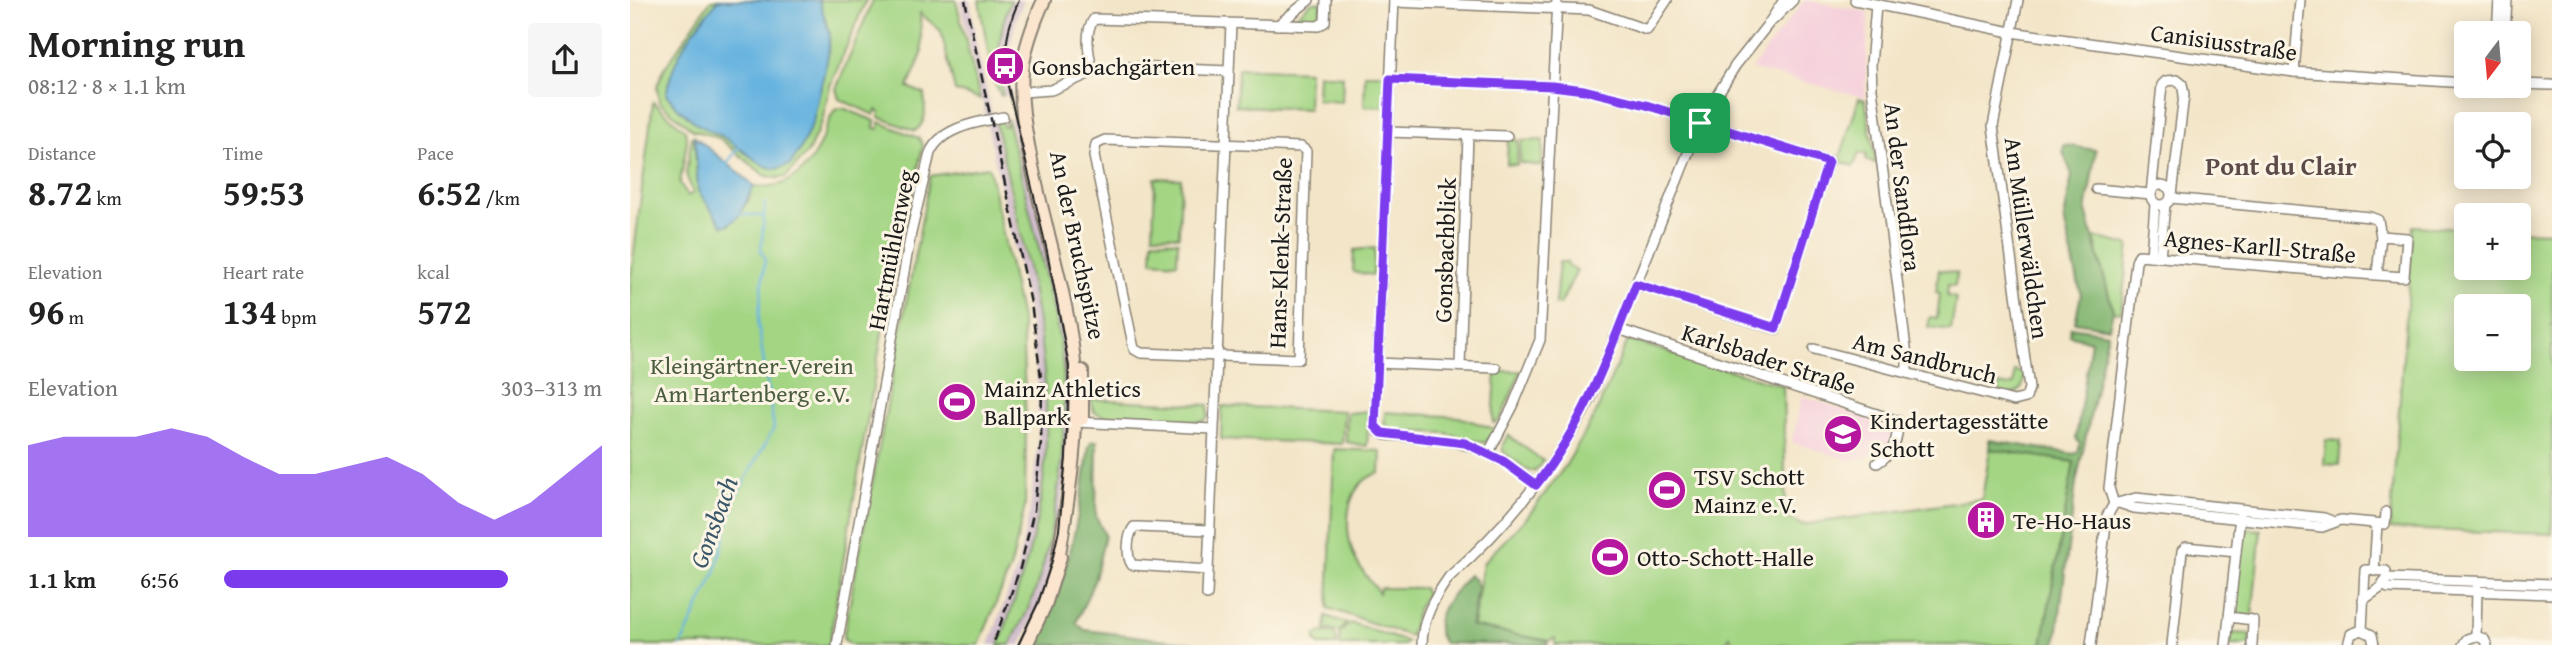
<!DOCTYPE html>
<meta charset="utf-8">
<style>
:root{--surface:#fff;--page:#f6f6f6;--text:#222;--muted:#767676;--accent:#7c3aed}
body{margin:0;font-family:"Gentium Book Plus",serif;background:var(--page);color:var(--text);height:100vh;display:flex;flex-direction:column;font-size:26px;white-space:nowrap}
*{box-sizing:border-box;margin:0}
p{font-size:23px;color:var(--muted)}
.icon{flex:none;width:38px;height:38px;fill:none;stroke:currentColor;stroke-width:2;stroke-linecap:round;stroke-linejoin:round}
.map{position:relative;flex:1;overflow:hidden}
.panel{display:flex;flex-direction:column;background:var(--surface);width:630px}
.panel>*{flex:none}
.needle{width:46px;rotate:196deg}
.tools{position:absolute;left:1824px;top:21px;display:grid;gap:14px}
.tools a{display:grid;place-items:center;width:77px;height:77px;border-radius:7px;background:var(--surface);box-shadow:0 4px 18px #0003;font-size:35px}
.pin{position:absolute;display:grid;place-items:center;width:60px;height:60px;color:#fff;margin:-30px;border-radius:14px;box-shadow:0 4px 10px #0006}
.round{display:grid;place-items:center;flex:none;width:74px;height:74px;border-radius:7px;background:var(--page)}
.head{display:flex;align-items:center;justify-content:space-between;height:119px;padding:0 28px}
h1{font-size:38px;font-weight:700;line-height:52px}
.metrics{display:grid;grid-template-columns:repeat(3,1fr);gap:10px;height:119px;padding:7px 28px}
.metrics div{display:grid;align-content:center}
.metrics b{font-size:35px;font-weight:700}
.metrics small{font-size:19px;font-weight:400}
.metrics p{font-size:19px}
.chart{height:196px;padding:14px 28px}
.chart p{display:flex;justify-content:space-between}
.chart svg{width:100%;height:126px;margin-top:7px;fill:var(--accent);opacity:.7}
ul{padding:0 28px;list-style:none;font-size:23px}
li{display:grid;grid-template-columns:112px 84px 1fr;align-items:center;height:52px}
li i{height:18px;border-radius:9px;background:var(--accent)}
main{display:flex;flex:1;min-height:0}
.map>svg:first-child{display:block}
</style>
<main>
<section class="panel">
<div class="head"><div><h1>Morning run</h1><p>08:12 · 8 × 1.1 km</p></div><a class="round"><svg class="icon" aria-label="share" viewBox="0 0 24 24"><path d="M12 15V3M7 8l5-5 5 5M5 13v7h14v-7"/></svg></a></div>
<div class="metrics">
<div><p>Distance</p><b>8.72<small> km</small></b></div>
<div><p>Time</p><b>59:53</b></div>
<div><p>Pace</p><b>6:52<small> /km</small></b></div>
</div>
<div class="metrics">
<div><p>Elevation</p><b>96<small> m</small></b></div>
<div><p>Heart rate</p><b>134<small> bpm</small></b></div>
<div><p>kcal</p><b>572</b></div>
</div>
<div class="chart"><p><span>Elevation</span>303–313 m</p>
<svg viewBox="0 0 160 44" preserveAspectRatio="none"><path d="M0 44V12L10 9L20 9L30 9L40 6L50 9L60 16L70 22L80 22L90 19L100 16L110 22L120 32L130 38L140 32L150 22L160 12V44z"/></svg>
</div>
<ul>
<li><b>1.1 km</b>6:56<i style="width:75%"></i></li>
</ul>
</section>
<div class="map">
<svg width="1922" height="645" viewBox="0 0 1922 645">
<rect width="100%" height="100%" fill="#fcf5e5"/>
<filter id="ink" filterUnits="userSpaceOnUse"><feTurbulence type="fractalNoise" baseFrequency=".0143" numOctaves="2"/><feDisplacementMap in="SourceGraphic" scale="14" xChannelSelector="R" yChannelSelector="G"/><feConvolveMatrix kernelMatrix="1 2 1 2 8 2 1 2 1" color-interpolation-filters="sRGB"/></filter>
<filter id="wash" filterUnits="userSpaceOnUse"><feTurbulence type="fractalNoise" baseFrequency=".00686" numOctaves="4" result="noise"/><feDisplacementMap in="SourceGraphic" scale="28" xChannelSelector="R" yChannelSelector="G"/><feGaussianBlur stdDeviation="1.57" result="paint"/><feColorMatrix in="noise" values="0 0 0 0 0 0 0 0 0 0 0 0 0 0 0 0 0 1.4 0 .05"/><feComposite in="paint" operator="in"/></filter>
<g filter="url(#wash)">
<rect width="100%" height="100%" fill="#f3e5c8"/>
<g fill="#f5cfdc">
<path d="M1175,0L1238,12L1235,97L1121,69Z"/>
<path d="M1172,396L1265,427L1258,448L1222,461L1162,442Z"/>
</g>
<g fill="#d1bdcc">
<path d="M330,0H340L347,49L408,317L415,384V463L407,517L395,570L369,645H359L387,568L400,509L408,442V385L399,317Z"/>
<path d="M381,0H394L387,16L380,46H378L377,70L382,95L375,97L370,78L369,44L371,28Z"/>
<path d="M390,117L440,345V443L421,571L411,601L391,645H380L402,599L423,522L430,454L433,387L427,327L388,164L390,163L380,119Z"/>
</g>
<g fill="#a3d583" stroke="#607850" stroke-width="2" fill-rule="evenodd">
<path d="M81,0H236L200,86L192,121L178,152L156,177L146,178L134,175L89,138L63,130L29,102L27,86L34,69Z"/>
<path d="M243,0H326L350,99L325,91L311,31L290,13L292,54L278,87L294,94C295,108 298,122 285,131L249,117L250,112L246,110L244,115L209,99L206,89Z"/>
<path d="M349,0H381C367,32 367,62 373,95L371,96L363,80Z"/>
<path d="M682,2H689L694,7H690V16L693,17L690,21L669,19L668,22L665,21L664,18Z"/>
<path d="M608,68L679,71L678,109L606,106Z"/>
<path d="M688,74L713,76L712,102L687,100Z"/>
<path d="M735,74H755L754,107L734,106Z"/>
<path d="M1229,98L1235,100L1246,163L1236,160L1237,155L1229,153L1224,166L1209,161Z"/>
<path d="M23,102L55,130L57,141L50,183L58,196L63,193L56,174L62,136H64L68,191L99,225L119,200L120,190L125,186C159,190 180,169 192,139C196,129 199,117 206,109L213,108L245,121L244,128L249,129V122L289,138L293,145L277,223L270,228L199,645H0V283Z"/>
<path d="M377,118C388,165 401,216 413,266C419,292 426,318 430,344C441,419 428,532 401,602C395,617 387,631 380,645H369C390,586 410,527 415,464C424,347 390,234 365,121H371L373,126H376Z"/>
<path d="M878,139L888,140L887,165L877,164Z"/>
<path d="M913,140L912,166L890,163L891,141Z"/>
<path d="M359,167L392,324L396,426L395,506L381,566L349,645H223L213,639L300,176Z"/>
<path d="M525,178L551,179L549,236L523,235Z"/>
<path d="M1783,226L1836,229V268H1888V231L1922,232V534L1760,529ZM1836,306H1888V359H1836Z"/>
<path d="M1464,237L1499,245L1491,312L1483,311Z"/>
<path d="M523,240L548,241L547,263L522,261Z"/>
<path d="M745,248L743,275L723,272L724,250Z"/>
<path d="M929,262H937L938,266L947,270L930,305L925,304Z"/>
<path d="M1309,270L1327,273L1325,286L1318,285L1317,296L1326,298L1321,330L1298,327L1300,317L1307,318L1310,293L1306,292Z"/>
<path d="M998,340L1153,386L1156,516L1171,525L1352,499L1360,449L1444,462L1412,645H1103L1100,636L1094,645H925V638L919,641L843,627L853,563L898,516L936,465L965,415Z"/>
<path d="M866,371H891L870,420L865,423H863Z"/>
<path d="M1384,371L1394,373C1395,391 1387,397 1369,394L1368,384L1378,386L1384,384Z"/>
<path d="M460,399L578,405V417L572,422L479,418L464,412Z"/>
<path d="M592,406L714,411L712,444L591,439Z"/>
<path d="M739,411L737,446L716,442L717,413Z"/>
<path d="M755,412L829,417L865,429L855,443L815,433L765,431L754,424Z"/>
<path d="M878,435L913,461L905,471H899L873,452V444Z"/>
<path d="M1696,440L1711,441L1709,465L1694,464Z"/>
<path d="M704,449L751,451L750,473C713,481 712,534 727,562C733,573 742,583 749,593L750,588H793L796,594L788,608L780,636L698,608Z"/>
<path d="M1619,529L1631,530L1622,617L1605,615L1603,610L1612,535Z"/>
<path d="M696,616L717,623L710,631L695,630Z"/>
<path d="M721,623L777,642L774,645H710L709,633Z"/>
<path d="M692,632L705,633L707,645H688L687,641H685V636Z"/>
<path d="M1601,633L1620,634L1619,645H1600Z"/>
</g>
<g fill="#82b671" stroke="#4f6946" stroke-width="2">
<path d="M1434,145L1466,150L1456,211L1483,311L1479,328L1445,322L1451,295L1434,219L1442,175L1433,152Z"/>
<path d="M1441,327L1478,333L1446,483L1426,645H1412L1444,462L1360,449L1359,440L1444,454L1448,452L1450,444L1446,438L1461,341L1439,335Z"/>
<path d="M462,441H467L466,516L475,535L465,579L446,623L455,630L579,645H407C437,582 450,515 459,446Z"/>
<path d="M839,575L846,581L847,589L841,626L919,641L917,645L814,643C795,620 824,592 839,575Z"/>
</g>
<g fill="#66b3e0" stroke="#41687e" stroke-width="2">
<path d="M88,0H189L200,34L198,56L183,122L170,150L160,165L146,169L134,166L92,136L68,125L49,109L36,95C43,54 63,31 88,0Z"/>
<path d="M65,137L125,186C115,197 113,222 93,226L68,191Z"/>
</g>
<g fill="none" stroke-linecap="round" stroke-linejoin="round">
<g stroke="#66b3e0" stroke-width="2.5">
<path d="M97,164L108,148"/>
<path d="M109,214L133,216"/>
<path d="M51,645L85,573L105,498L144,428L128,324L135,258L131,251L135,203"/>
</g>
</g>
</g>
<g filter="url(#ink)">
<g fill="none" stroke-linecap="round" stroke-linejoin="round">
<g stroke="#888072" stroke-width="12">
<g id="street">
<path d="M764,0L745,426L748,431L755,435C826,440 848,440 906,484"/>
<path d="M1225,0L1381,32L1664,72L1836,83"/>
<path d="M764,2L959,10L1017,30L1037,0"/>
<path d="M1246,5L1241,65L1242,89L1277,356V373"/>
<path d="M1143,20L1163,0"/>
<path d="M648,25L679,0"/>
<path d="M1867,33L1869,0"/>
<path d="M1875,33L1877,0"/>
<path d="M463,72C459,57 454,31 464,19L688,26L695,22L696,0"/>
<path d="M1664,72L1670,0"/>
<path d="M760,79L922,86L954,90L1016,105L1198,162L1146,329L1006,284"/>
<path d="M1888,84L1922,85"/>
<path d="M392,92L421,90L463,72L501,67L599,71"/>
<path d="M758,132L877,136"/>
<path d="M475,140L671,147L676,151L669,359L511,353L504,349L464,156L466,144Z"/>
<circle cx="1531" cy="195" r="10"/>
<path d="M1466,189L1521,194L1532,85L1536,81L1547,80L1552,84L1554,95L1542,195"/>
<path d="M1541,198L1740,217L1748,220L1751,236"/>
<path d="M1521,256L1525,204"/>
<path d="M1530,257L1535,205"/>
<path d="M988,329L1268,421C1268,440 1264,453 1247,463"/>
<path d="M1184,349L1384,401L1396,398L1399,388L1363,126L1388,0"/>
<path d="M747,363L866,368"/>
<path d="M830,366L838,135"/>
<path d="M446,422L583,429"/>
<path d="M859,452L883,406L910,340L927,0"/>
<path d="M1489,503L1504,508L1692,527L1711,520L1755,524L1756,512"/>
<path d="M1484,504L1479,488L1506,262L1509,255L1718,273L1774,277L1777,238L1751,236L1747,275"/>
<path d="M1606,552L1610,516"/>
<path d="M578,570L502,565C496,556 497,536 504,527H509L579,530"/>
<path d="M1744,571L1747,524"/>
<path d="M1922,584L1757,578L1753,583L1758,588L1922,594"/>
<path d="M577,595L601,24"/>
<path d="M1733,600L1753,586"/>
<path d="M1732,630L1735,570L1756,571"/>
<path d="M1846,636L1847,588"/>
<path d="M207,645L281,233L300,153C311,127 349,122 373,117"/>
<path d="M792,645C792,619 804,598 819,577C877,526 924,468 960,400L1070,123L1105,66L1139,23L1154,0"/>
<path d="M1461,645L1477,516L1484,504L1506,498L1694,518L1704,522"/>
<path d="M1542,645L1552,551L1556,547L1606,552L1599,617"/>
<path d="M1596,645L1599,617L1623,620L1622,645"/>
<path d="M1718,645L1721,634L1732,630L1742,635L1744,645"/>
<path d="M1833,645L1837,639L1846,636L1854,639L1857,645"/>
</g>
</g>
<g stroke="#888072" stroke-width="16">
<g id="secondary">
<path d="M414,0C404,22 395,46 392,71C389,103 396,135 402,166C415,229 435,290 443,353C451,423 439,497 427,565"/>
<path d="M452,419V371"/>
<path d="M396,645L415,605L430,557"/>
</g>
</g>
<use href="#street" stroke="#fff" stroke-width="9"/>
<use href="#secondary" stroke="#fbe5cf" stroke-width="12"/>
<path stroke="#1c1c1c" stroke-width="2" d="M388,645L408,603L422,561L429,530L436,458L439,366L417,251L377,82C373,54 377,26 389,0"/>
<path stroke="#1c1c1c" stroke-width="2.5" stroke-dasharray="10 5" stroke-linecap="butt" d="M335,0L401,303L412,385L411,442L404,510L390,568L363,645"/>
</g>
</g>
<g fill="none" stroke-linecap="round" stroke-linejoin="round" filter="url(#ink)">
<g stroke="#fff" stroke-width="14">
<path id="route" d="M760,79L922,86L954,90L1016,105L1198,162L1146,328L1006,284C979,354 954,424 906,485L873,461L835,443L752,433L745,426Z"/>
</g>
<use href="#route" stroke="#7c3aed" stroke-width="9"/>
</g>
<defs>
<g id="bus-disc" transform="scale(2.0125)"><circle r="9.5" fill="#b5179e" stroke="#fcf5e5"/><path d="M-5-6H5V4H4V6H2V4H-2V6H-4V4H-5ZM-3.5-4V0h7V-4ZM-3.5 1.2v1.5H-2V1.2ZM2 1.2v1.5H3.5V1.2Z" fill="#fff"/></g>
<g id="stadium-disc" transform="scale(2.0125)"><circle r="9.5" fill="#b5179e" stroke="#fcf5e5"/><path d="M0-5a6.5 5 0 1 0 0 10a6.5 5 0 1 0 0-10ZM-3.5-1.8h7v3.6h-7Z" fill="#fff"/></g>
<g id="school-disc" transform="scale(2.0125)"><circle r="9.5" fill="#b5179e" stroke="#fcf5e5"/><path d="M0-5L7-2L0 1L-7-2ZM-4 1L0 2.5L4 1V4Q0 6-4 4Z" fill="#fff"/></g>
<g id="building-disc" transform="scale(2.0125)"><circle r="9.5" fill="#b5179e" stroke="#fcf5e5"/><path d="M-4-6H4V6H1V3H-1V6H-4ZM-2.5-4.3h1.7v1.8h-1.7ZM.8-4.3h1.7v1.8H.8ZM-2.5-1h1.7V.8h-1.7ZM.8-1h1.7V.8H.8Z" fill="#fff"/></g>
</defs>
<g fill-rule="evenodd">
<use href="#bus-disc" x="375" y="66"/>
<use href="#stadium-disc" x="327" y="402"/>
<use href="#school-disc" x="1213" y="434"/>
<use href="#stadium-disc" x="1037" y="490"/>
<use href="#building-disc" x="1356" y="520"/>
<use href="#stadium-disc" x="980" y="557"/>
</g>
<g text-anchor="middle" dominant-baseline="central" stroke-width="6" stroke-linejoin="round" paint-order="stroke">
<g font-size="24" fill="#1c1c1c" stroke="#fcf5e5">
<text transform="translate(1594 42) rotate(8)">Canisiusstraße</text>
<text transform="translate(1273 187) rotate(83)">An der Sandflora</text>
<text transform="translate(1397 238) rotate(82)">Am Müllerwäldchen</text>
<text transform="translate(448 245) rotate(78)">An der Bruchspitze</text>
<text transform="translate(1630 246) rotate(5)">Agnes-Karll-Straße</text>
<text transform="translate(261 250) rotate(-79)">Hartmühlenweg</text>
<text transform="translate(815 250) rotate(-88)">Gonsbachblick</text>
<text transform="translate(650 253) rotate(-88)">Hans-Klenk-Straße</text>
<text transform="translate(1295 358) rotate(14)">Am Sandbruch</text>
<text transform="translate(1139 359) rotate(18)">Karlsbader Straße</text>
</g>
<g font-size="24" fill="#1c1c1c" stroke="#fcf5e5" text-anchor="start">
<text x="402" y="66">Gonsbachgärten</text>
<text x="354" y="388">Mainz Athletics<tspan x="354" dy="28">Ballpark</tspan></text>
<text x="1240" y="420">Kindertagesstätte<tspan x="1240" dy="28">Schott</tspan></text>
<text x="1064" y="476">TSV Schott<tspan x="1064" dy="28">Mainz e.V.</tspan></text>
<text x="1383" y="520">Te-Ho-Haus</text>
<text x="1007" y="557">Otto-Schott-Halle</text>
</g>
<g font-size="24" fill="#4b5d40" stroke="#fcf5e5">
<text x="122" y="365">Kleingärtner-Verein<tspan x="122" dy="28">Am Hartenberg e.V.</tspan></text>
</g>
<g font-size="26" font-weight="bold" fill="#5b4a48" stroke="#fcf5e5">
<text x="1651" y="165">Pont du Clair</text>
</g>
<g font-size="26" font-style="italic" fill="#3a586a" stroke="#fcf5e5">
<text transform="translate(83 522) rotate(-70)">Gonsbach</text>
</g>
</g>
</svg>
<div class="tools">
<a><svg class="needle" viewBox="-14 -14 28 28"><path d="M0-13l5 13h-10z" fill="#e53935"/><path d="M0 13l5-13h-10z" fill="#767676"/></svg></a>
<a><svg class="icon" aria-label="locate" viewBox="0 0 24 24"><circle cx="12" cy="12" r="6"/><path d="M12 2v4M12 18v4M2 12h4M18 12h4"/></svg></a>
<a>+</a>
<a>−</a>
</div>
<div class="pin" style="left:1070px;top:123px;background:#1e9e55"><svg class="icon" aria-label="arrive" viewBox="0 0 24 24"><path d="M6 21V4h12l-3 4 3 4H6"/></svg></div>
</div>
</main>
